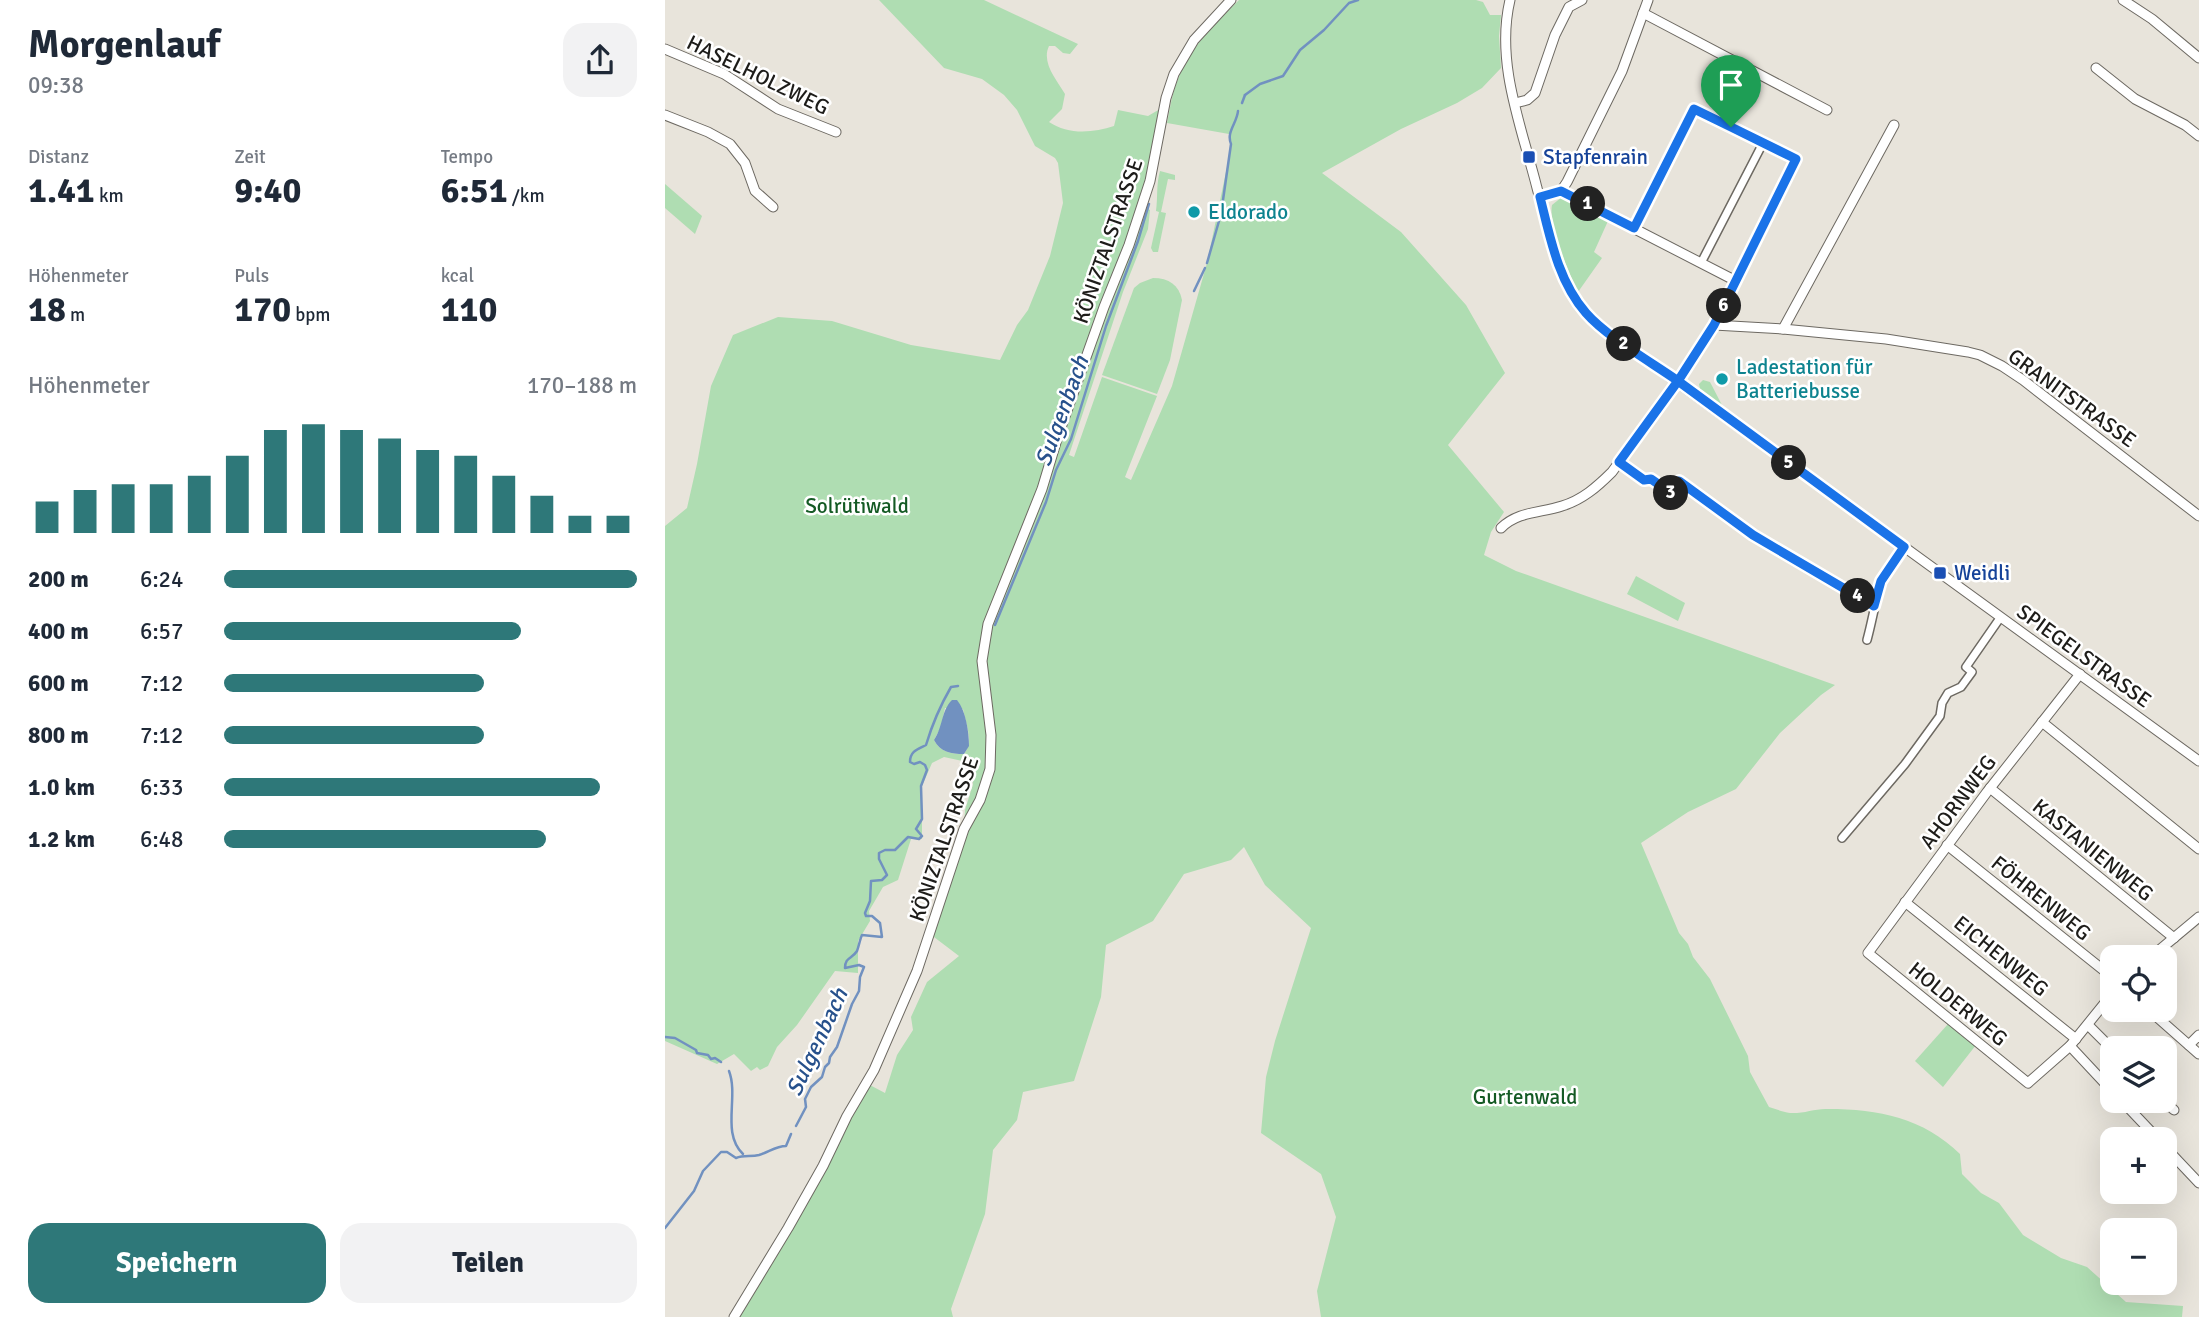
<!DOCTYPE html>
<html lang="de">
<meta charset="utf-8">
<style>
:root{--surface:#fff;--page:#f2f2f3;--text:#1f2937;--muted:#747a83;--accent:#2e7879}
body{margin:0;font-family:Signika,sans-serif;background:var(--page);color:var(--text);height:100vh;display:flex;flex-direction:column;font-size:26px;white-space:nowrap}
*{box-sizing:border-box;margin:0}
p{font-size:23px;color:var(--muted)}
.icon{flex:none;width:38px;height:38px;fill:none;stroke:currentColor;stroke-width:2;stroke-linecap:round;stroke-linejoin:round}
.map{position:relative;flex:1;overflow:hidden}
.side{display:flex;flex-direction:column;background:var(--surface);width:665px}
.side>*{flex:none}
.buttons{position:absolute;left:1435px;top:945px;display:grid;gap:14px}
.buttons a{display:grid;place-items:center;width:77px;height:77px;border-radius:14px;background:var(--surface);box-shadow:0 7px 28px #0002;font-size:35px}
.pin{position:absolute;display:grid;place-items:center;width:60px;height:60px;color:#fff;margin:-72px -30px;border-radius:50% 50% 50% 0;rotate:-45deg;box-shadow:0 0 7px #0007}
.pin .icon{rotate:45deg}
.km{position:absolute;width:35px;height:35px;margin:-18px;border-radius:50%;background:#222;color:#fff;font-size:19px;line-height:35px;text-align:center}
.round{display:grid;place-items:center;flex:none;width:74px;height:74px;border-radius:21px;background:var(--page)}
.overview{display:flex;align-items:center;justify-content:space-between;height:119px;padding:0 28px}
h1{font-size:38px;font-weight:700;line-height:52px}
.metrics{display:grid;grid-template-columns:repeat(3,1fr);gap:10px;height:119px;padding:7px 28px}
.metrics div{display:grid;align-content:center}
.metrics b{font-size:35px;font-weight:700}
.metrics small{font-size:19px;font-weight:400}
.metrics p{font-size:19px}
.chart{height:196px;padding:14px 28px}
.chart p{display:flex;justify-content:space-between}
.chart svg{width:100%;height:126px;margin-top:7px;stroke:var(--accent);stroke-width:6}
.button{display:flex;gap:14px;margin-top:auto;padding:14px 28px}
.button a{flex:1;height:80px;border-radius:21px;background:var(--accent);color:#fff;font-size:28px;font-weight:700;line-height:80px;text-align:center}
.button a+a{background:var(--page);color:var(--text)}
ul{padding:0 28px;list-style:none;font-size:23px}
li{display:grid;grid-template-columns:112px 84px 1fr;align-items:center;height:52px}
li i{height:18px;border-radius:9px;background:var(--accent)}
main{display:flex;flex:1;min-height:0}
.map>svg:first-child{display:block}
</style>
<main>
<section class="side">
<div class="overview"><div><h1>Morgenlauf</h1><p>09:38</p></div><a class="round"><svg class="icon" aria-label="share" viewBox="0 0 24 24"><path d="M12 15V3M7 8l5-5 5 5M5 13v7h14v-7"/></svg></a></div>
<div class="metrics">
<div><p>Distanz</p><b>1.41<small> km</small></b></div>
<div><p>Zeit</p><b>9:40</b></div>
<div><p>Tempo</p><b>6:51<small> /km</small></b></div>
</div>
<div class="metrics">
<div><p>Höhenmeter</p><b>18<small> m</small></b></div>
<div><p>Puls</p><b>170<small> bpm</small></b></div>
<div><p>kcal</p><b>110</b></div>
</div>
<div class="chart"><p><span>Höhenmeter</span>170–188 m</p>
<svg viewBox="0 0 160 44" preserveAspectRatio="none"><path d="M5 44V33M15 44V29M25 44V27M35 44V27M45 44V24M55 44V17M65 44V8M75 44V6M85 44V8M95 44V11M105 44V15M115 44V17M125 44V24M135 44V31M145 44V38M155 44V38"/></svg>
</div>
<ul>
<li><b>200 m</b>6:24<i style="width:100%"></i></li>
<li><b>400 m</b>6:57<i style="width:72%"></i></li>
<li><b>600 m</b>7:12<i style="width:63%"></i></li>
<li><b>800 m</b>7:12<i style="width:63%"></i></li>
<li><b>1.0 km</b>6:33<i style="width:91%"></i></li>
<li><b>1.2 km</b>6:48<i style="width:78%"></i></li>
</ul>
<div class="button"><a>Speichern</a><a>Teilen</a></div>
</section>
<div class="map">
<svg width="1534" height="1317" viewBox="0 0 1534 1317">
<rect width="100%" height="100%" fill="#e8e4db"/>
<g fill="#afddb2" fill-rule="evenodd">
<path d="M214,0H319L413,44L405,54L398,53L390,46H384C376,63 392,80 400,94L397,109L384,122C403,135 428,133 449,126L453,110L483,116L495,109L477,206L485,210L483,229L458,292L404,455L409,457L437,377L492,396L460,477L466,480L507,386L542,263L566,148L564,134L502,123C505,109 507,93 513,79C525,47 550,24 574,0H811L818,2L825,15H836L834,36L836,68L817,88L792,103L736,129L657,173L736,232L801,305L840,373L783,445L839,512L826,532L819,555L851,571L1170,685L1156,695L1115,733L1071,789L1023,812L976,843L1014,933L1023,944L1028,957L1045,979L1083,1056L1085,1072L1104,1107C1111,1109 1118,1112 1125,1113C1138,1114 1151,1108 1163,1109C1214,1109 1258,1118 1295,1154L1297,1174L1316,1193L1334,1203L1358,1235L1396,1258L1422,1267L1461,1302L1518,1306L1517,1317H656L652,1291L671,1217L656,1174L596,1133L601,1077L610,1041L646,928L600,885L579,847L566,860L519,874L488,921L441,945L436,997L409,1081L358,1092L352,1120L328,1150L320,1214L286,1309L288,1317H68L201,1083L220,1093L232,1055L248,1030L246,1017L262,982L294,956L265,934L299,829L300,810L308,784L305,767L302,762L279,757L267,763L257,786V839H246L233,880L218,887L204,911L205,921L193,941V973L170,971L132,1025L112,1047L103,1066L95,1070L92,1067L86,1071L69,1054L52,1064L0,1041V526L22,508L32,464L46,386L68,335L113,317L167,321L246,345L335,360L352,325L363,310L385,256L398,203L393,163L390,158L370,146L352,110L339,95L317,79L279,68ZM280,708L298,709C301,724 309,742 299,754C286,754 275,752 269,740L276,727Z"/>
<path d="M495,171L510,175V180L503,179L496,212L501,213L493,252H488L486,248L494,212L491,211C493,197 491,185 495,171Z"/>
<path d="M0,184L37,216L30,234L0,208Z"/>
<path d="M897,197L943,221L929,252L937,258L913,292C904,274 883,224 887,205Z"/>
<path d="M488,278C504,278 514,285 517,300L505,360L492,394L437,375L469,288L475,283Z"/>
<path d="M1038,380L1045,382L1058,407L1035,389L1034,384Z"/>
<path d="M971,576L1020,603L1013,621L962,594Z"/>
<path d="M1283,1024L1311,1045L1278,1087L1250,1061Z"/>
</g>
<path fill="#7191c0" d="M287,700H292C301,711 304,732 304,746L299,754C286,754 275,752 269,740C278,727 276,711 287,700Z"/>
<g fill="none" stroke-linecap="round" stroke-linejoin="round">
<g stroke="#7191c0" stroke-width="2.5">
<path d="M580,95L595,84L618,76L635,50L659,30L684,3L693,0"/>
<path d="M577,103L580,95"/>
<path d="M542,263L556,214L566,144C561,132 572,123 573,111"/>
<path d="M529,291L540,268"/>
<path d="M330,625L381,502L391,470L406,439L441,326L473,241L484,204"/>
<path d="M0,1037L10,1038L31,1050L32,1053L43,1055L46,1059L50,1058L56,1062"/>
<path d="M64,1071C74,1097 56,1133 78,1154"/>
<path d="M131,1126L141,1107L140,1099L146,1087L157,1077L160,1067L164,1063L165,1057L172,1047L187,1004L194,991L195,977L199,967L194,965L180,968C180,957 187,959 192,951C194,946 195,939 197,935L217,937L215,923L207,916H201L200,913L205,901L206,881L217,880L222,875L214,859V853L220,850H230L243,837L254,839L257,836L251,829L257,819L256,786L262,770L260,765L255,762L249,764L245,762C245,751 253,749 261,745C267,725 275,706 286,687L293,686"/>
<path d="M0,1228L29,1191L38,1171L56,1152H62L71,1158C79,1155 86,1157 94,1155C104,1152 111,1146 121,1146L126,1134"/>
</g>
<g stroke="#6d6962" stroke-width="10">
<g id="pedestrian">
<path d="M1036,263L1098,143"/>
<path d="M954,462L979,479H986L1006,493L1014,481C1039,499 1063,518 1088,535C1128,560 1170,580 1209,605"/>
<path d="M1202,640C1213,599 1210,582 1239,547"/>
<path d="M1177,838L1240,764L1275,716L1277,703L1283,693L1296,687L1307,672L1301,667L1335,618"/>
</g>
</g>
<g stroke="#6d6962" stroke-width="11">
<g id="minor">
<path d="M845,0C830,63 857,128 872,188C881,220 887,255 902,285C911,303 923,317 939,329L1534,761"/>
<path d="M1458,0L1487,19L1534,58"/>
<path d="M978,13L1162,110"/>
<path d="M0,49L59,74L113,109L171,132"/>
<path d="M1431,68L1470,99L1520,125L1534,136"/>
<path d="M850,103L862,100L870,93L890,35L904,7L917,0"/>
<path d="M0,115L43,132L65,144L80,163L90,191L108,207"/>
<path d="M896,191L1071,281"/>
<path d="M875,197L896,191L902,182L957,71L983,0"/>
<path d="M1049,325L1118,329L1221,339L1303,352L1315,355L1337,366L1358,380L1534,516"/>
<path d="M1118,329L1229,125"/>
<path d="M836,528C853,511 876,513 897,506C917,500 932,487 947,472L1006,391L1044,334L1131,159L1029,109L969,228"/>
<path d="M1415,674L1322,792L1203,953L1363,1083L1405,1046L1447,994"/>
<path d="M1377,722L1534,849"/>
<path d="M1325,788L1509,938"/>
<path d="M1282,845L1447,977"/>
<path d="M1240,902L1411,1039"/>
<path d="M1486,957L1534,917"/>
<path d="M1484,1010L1534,1054"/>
<path d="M1423,1025L1447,1049"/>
<path d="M1524,1045L1534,1035"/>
<path d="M1405,1046L1447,1091"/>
<path d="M1457,1101L1493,1139"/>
<path d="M1499,1101L1509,1110"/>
<path d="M1500,1147L1534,1183"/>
<path d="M69,1317L123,1228L158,1166L182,1116L209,1070L252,971L299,829L315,800L325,769L326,735L317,661L323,624L377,489L393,436L439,307L464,245L485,181L501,98L509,74L529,40L566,0"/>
</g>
</g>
<use href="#pedestrian" stroke="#fff" stroke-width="7"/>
<use href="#minor" stroke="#fff" stroke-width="9"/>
</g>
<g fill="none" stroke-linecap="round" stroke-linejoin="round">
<g stroke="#fff" stroke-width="14">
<path id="route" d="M1066,127L1029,109L969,228L896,191L875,197C885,237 893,281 921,313C942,337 986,362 1013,381L954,462L979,480L986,479L1006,493L1014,481L1088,535L1209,606L1216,581L1239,547L1013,381L1049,325L1131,159L1066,127"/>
</g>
<use href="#route" stroke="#1a73e8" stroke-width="9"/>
</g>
<g fill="#1a4fb4" stroke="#fff" stroke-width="2.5">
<rect x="857" y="150" width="14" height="14" rx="3.5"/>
<rect x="1268" y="566" width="14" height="14" rx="3.5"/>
</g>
<g fill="#0f9aa8" stroke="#fff" stroke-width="2.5">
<circle cx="529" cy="212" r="7"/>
<circle cx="1057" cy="379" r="7"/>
</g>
<g text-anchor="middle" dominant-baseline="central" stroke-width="5" stroke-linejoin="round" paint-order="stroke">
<g font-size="21" fill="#1d1c19" stroke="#fff">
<text transform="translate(93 75) rotate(26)">HASELHOLZWEG</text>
<text transform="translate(443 241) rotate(-71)">KÖNIZTALSTRASSE</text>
<text transform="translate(1407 398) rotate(36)">GRANITSTRASSE</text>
<text transform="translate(1419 656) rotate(36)">SPIEGELSTRASSE</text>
<text transform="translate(1293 802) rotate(-53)">AHORNWEG</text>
<text transform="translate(279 839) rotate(-71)">KÖNIZTALSTRASSE</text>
<text transform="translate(1428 850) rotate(39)">KASTANIENWEG</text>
<text transform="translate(1376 898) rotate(39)">FÖHRENWEG</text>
<text transform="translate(1336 956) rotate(39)">EICHENWEG</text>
<text transform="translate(1293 1004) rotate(39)">HOLDERWEG</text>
</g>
<g font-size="21" fill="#164399" stroke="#fff" text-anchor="start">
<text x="878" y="157">Stapfenrain</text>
<text x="1289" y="573">Weidli</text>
</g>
<g font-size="21" fill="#0d838f" stroke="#fff" text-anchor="start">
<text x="543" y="212">Eldorado</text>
<text x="1071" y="367">Ladestation für<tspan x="1071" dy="24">Batteriebusse</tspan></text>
</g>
<g font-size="21" fill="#145a24" stroke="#fff">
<text x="192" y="506">Solrütiwald</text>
<text x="860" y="1097">Gurtenwald</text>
</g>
<g font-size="23" font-style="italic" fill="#27518c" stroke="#fff">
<text transform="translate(397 411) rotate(-70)">Sulgenbach</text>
<text transform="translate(152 1042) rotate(-65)">Sulgenbach</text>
</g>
</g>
</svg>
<div class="buttons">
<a><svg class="icon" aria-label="locate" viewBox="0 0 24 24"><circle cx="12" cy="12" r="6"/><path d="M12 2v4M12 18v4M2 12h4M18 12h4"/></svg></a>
<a><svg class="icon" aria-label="layers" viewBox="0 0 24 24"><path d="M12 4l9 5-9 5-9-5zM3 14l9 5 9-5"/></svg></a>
<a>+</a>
<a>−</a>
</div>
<div class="pin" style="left:1066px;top:127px;background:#1e9e55"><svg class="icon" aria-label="arrive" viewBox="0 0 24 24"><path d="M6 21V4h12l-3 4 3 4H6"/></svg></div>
<b class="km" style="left:923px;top:204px">1</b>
<b class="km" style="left:959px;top:344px">2</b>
<b class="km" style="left:1006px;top:493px">3</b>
<b class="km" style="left:1193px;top:596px">4</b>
<b class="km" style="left:1124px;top:463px">5</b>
<b class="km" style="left:1059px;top:306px">6</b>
</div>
</main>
